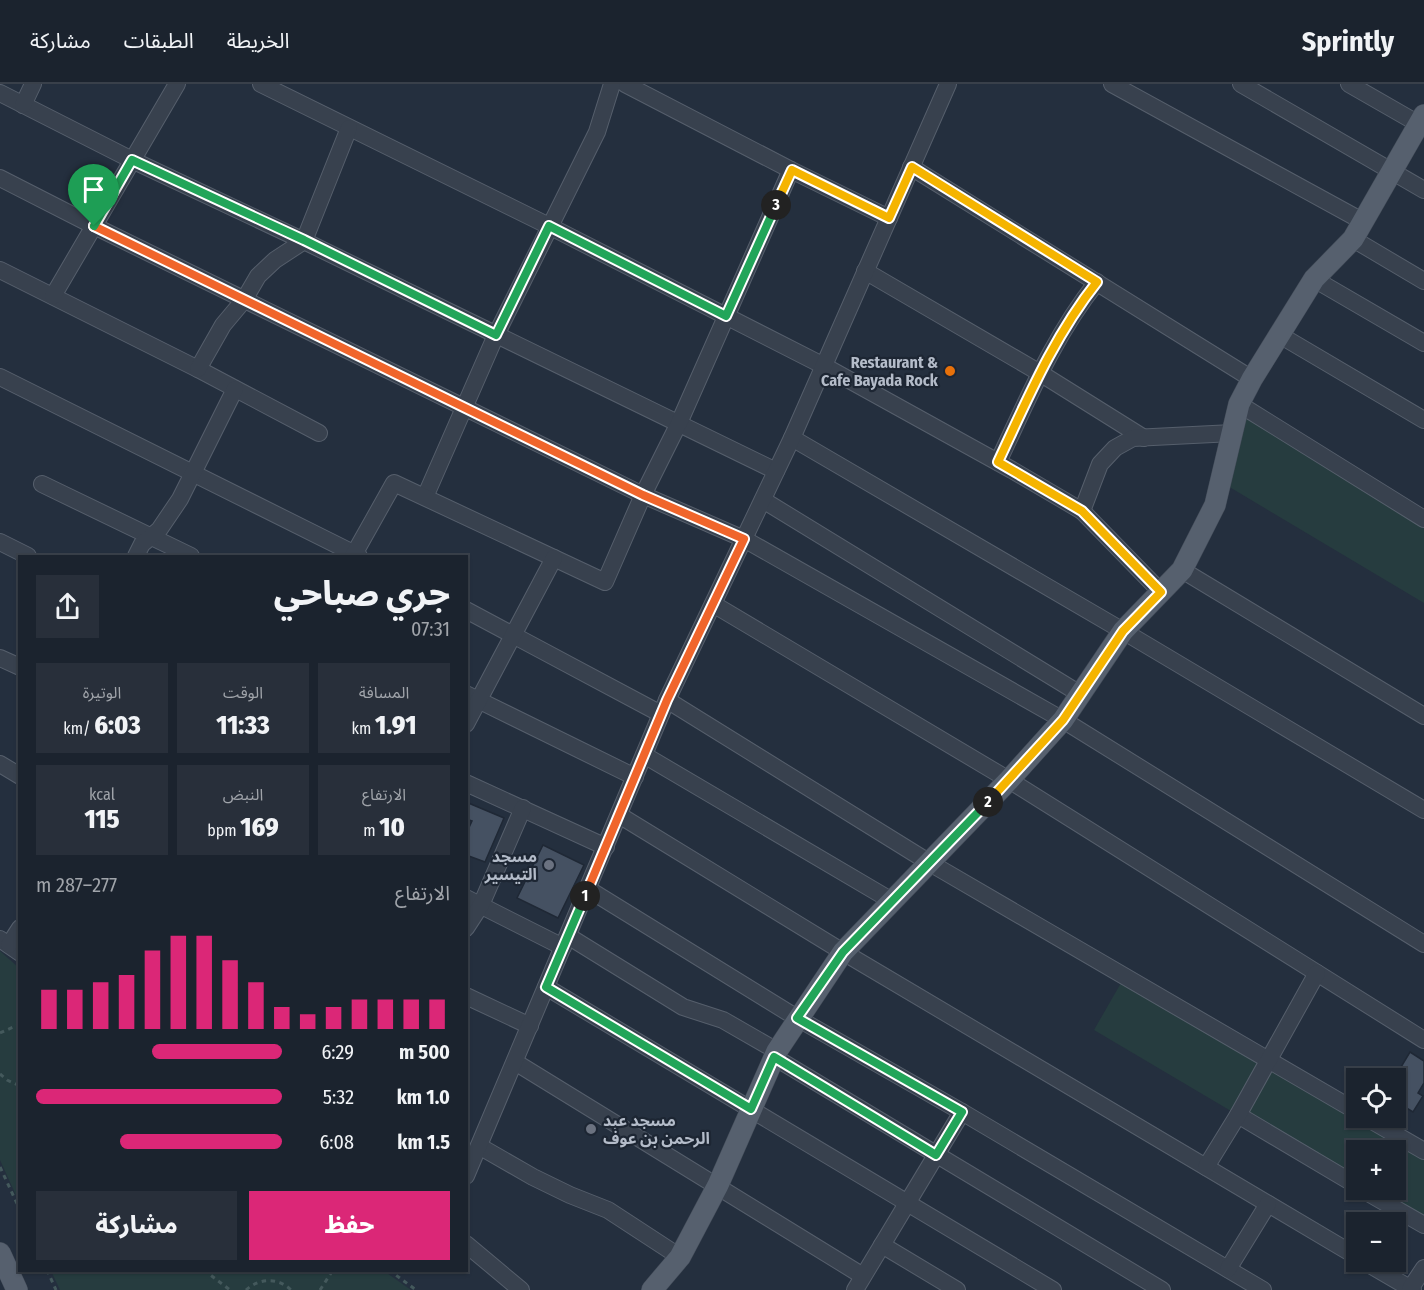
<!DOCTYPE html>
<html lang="ar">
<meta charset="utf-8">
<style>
:root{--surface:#1b232e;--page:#282f3a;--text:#f1f3f6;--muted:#a0a4aa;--line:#39404a;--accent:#db2777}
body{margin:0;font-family:"Fira Sans Condensed","Noto Sans Arabic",sans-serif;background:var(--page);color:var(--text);direction:rtl;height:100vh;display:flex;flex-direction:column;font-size:22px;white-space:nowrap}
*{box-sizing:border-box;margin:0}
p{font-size:20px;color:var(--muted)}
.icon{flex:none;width:33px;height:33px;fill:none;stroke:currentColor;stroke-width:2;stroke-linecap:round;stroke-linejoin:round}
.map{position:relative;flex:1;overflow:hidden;direction:ltr}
.sheet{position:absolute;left:18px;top:471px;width:450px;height:717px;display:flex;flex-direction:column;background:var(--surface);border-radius:0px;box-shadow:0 2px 4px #0004,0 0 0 2px var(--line);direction:rtl}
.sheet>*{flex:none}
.buttons{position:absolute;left:1346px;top:984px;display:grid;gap:12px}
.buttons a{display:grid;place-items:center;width:60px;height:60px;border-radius:0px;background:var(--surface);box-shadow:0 2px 4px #0004,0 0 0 2px var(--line);font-size:30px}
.pin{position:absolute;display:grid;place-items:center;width:51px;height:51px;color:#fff;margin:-62px -26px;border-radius:50% 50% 50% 0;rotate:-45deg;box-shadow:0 0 6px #0007}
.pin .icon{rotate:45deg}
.km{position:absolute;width:30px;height:30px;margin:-15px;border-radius:50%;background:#222;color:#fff;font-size:16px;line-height:30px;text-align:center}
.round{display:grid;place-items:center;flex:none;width:63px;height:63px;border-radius:0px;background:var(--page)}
.summary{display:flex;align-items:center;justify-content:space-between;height:102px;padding:0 18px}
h1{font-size:33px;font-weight:800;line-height:45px}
.figures{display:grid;grid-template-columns:repeat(3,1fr);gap:9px;height:102px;padding:6px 18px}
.figures div{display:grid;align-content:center;border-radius:0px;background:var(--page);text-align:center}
.figures b{font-size:26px;font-weight:800}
.figures small{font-size:16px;font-weight:400}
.figures p{font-size:16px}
.chart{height:168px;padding:12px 18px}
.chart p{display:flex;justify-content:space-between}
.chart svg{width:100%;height:108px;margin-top:6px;stroke:var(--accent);stroke-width:6}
.primary-button{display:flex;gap:12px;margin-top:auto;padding:12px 18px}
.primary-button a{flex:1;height:69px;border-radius:0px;background:var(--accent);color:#fff;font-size:24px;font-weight:800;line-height:69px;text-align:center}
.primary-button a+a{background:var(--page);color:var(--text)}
ul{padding:0 18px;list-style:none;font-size:20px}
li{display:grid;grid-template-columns:96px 72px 1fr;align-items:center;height:45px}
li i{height:15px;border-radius:8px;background:var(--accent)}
header{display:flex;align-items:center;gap:36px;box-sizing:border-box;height:84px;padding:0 30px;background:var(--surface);border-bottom:2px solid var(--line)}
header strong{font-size:28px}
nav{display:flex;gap:33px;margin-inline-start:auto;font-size:21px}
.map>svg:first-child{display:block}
</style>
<header>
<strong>Sprintly</strong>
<nav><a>الخريطة</a><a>الطبقات</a><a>مشاركة</a></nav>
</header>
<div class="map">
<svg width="1424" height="1206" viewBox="0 0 1424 1206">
<rect width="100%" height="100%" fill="#242f3e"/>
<g fill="#263c3f">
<path d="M1239,320L1424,435V519L1221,398Z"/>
<path d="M0,867L19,884V1118L0,1076Z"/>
<path d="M1125,892L1424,1067V1141L1363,1106H1395V1066H1356V1101L1094,946Z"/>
<path d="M51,1187H384L411,1206H60Z"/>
</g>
<g fill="#455162" stroke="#1f2835" stroke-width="1.5">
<path d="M466,718L504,734L485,778L466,771V750L472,737L466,735Z"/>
<path d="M543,761L584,781L558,834L517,814Z"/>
<path d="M1410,968L1424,977V999L1418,1009L1423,1012L1413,1028L1395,1017V993Z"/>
</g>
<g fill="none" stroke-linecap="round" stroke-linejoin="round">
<g stroke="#565f6c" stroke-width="18">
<g id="minor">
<path d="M261,0L549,142L824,282L1012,386L1082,427L1161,508"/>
<path d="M625,0L791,86L889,134"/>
<path d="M1112,0L1364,138"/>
<path d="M1241,0L1424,106"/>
<path d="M1349,0L1424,43"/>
<path d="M0,9L132,76L304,157L776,387"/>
<path d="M23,21L33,0"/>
<path d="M911,83L1252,295"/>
<path d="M0,94L94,142L643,411L744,455L1063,636L1424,860"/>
<path d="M1353,155L1424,197"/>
<path d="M0,186L198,285L319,349"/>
<path d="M865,187L1040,289L1144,354"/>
<path d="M1314,195L1424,259"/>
<path d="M53,212L177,0"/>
<path d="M1278,250L1424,336"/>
<path d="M198,285L223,241L244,216L258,192L275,176L304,157L349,44"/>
<path d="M0,293L359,472"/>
<path d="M1239,320L1424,435"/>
<path d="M792,354L1123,547L1424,726"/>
<path d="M998,378C1028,315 1053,253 1097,198"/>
<path d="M42,400L191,472"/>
<path d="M425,413L496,251L597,48L612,0"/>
<path d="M763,416L1080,610"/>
<path d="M1082,427L1100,380L1115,364L1133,354L1233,349"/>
<path d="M0,458L28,472"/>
<path d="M136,472L142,460L159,446L180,415L235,305"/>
<path d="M353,472L394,399L605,498L643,411L679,339L791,86"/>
<path d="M1182,486L1424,632"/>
<path d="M713,520L1009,696L1424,956"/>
<path d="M466,526L661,630"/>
<path d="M0,574L20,583"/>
<path d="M466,610L635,693"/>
<path d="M667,616L930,779L1356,1027"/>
<path d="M466,640L554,474"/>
<path d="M644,671L892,817"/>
<path d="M0,680L20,692"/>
<path d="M466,699L606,763"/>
<path d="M619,731L843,868L1356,1172"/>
<path d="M588,805L797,934L962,1028L1263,1206"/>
<path d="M466,814L563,863"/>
<path d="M466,844L481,821L523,724"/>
<path d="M568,852L683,923L723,936L777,967"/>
<path d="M0,855L20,869"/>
<path d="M9,861L20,844"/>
<path d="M546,903L1053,1206"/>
<path d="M466,912L530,942"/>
<path d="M774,973L1162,1206"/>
<path d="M515,978L863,1192"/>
<path d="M1238,1031L1356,1101"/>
<path d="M1367,1034L1424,1067"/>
<path d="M479,1062L533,1093L570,1111L608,1126L680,1173"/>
<path d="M1206,1083L1238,1031L1317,889"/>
<path d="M466,1092L667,616L792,354L948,0"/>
<path d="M1363,1106L1424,1141"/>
<path d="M466,1160L521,1206"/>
<path d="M882,1161L957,1206"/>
<path d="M1365,1178L1413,1206"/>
<path d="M1228,1185L1268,1120"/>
<path d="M1410,1205L1424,1184"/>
<path d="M855,1206L962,1028"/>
</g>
</g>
<g stroke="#414a57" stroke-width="22">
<g id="major">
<path d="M0,1169L17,1206"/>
<path d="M652,1206L680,1173L718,1101L777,967L843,868L1009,696L1063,636L1123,547L1182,486L1215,421L1239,320L1252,295L1314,195L1353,155L1424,31"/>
</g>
</g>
<g stroke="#44595c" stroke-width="3" stroke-dasharray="4.5 4.5" stroke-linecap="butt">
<path d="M0,949L20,940"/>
<path d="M0,990L7,996L20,1002"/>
<path d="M0,1083L20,1126"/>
<path d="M47,1186L56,1206"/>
<path d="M204,1186L230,1206"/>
<path d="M389,1186L416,1206"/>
<path d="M246,1206C259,1194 278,1193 291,1206"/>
<path d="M320,1206L333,1186"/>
</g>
<use href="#minor" stroke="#38414e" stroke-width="16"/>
<use href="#major" stroke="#56606e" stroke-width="21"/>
</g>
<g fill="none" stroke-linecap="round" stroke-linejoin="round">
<g stroke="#fff" stroke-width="12">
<path id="split-1" d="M94,142L643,411L744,455L667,616L585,812"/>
</g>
<g stroke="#fff" stroke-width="12">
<path id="split-2" d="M585,812L546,903L751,1025L774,973L936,1071L962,1028L797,934L843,868L988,718"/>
</g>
<g stroke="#fff" stroke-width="12">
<path id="split-3" d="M776,121L792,86L889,134L912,83L1097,198C1054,252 1027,316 998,378L1082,427L1161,508L1123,547L1063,636L988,718"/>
</g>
<g stroke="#fff" stroke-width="12">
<path id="split-4" d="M94,142L132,76L304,156L496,251L549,142L726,232L776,121"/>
</g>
<use href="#split-1" stroke="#f0652b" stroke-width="8"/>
<use href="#split-2" stroke="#22a559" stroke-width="8"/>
<use href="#split-3" stroke="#f5b400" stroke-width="8"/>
<use href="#split-4" stroke="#22a559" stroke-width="8"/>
</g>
<circle fill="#e8710a" stroke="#1d2633" stroke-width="2" cx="950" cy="287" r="6"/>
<g fill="#6b7280" stroke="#1d2633" stroke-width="2">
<circle cx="549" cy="781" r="6"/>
<circle cx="591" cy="1045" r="6"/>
</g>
<g text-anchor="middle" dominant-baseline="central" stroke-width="4.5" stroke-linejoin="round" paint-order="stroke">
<g font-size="16" font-weight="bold" fill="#b4bcc9" stroke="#1d2633" text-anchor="end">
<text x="938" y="278">Restaurant &amp;<tspan x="938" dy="18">Cafe Bayada Rock</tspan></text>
<text x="537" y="772">مسجد<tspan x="537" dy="18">التيسير</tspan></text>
<text x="603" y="1036" text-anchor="start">مسجد عبد<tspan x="603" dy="18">الرحمن بن عوف</tspan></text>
</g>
</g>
</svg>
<div class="buttons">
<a><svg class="icon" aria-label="locate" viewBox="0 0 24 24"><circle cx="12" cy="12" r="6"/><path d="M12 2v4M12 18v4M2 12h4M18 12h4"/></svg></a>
<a>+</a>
<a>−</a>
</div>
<div class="pin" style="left:94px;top:142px;background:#1e9e55"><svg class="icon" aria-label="arrive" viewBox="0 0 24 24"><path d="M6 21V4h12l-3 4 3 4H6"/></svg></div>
<b class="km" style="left:585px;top:812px">1</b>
<b class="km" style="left:988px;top:718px">2</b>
<b class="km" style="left:776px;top:121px">3</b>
<section class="sheet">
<div class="summary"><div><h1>جري صباحي</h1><p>07:31</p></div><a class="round"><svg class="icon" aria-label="share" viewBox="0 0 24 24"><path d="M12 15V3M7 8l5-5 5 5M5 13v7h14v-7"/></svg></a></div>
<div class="figures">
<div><p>المسافة</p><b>1.91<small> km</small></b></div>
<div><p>الوقت</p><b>11:33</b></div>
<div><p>الوتيرة</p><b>6:03<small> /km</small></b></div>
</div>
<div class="figures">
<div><p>الارتفاع</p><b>10<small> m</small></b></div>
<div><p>النبض</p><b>169<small> bpm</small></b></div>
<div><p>kcal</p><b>115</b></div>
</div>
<div class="chart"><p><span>الارتفاع</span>277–287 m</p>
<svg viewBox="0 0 160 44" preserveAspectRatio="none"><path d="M5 44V28M15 44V28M25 44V25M35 44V22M45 44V12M55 44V6M65 44V6M75 44V16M85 44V25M95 44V35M105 44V38M115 44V35M125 44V32M135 44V32M145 44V32M155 44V32"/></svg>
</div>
<ul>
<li><b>500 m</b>6:29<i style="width:53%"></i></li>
<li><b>1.0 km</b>5:32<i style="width:100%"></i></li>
<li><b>1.5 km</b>6:08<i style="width:66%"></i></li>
</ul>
<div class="primary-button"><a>حفظ</a><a>مشاركة</a></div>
</section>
</div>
